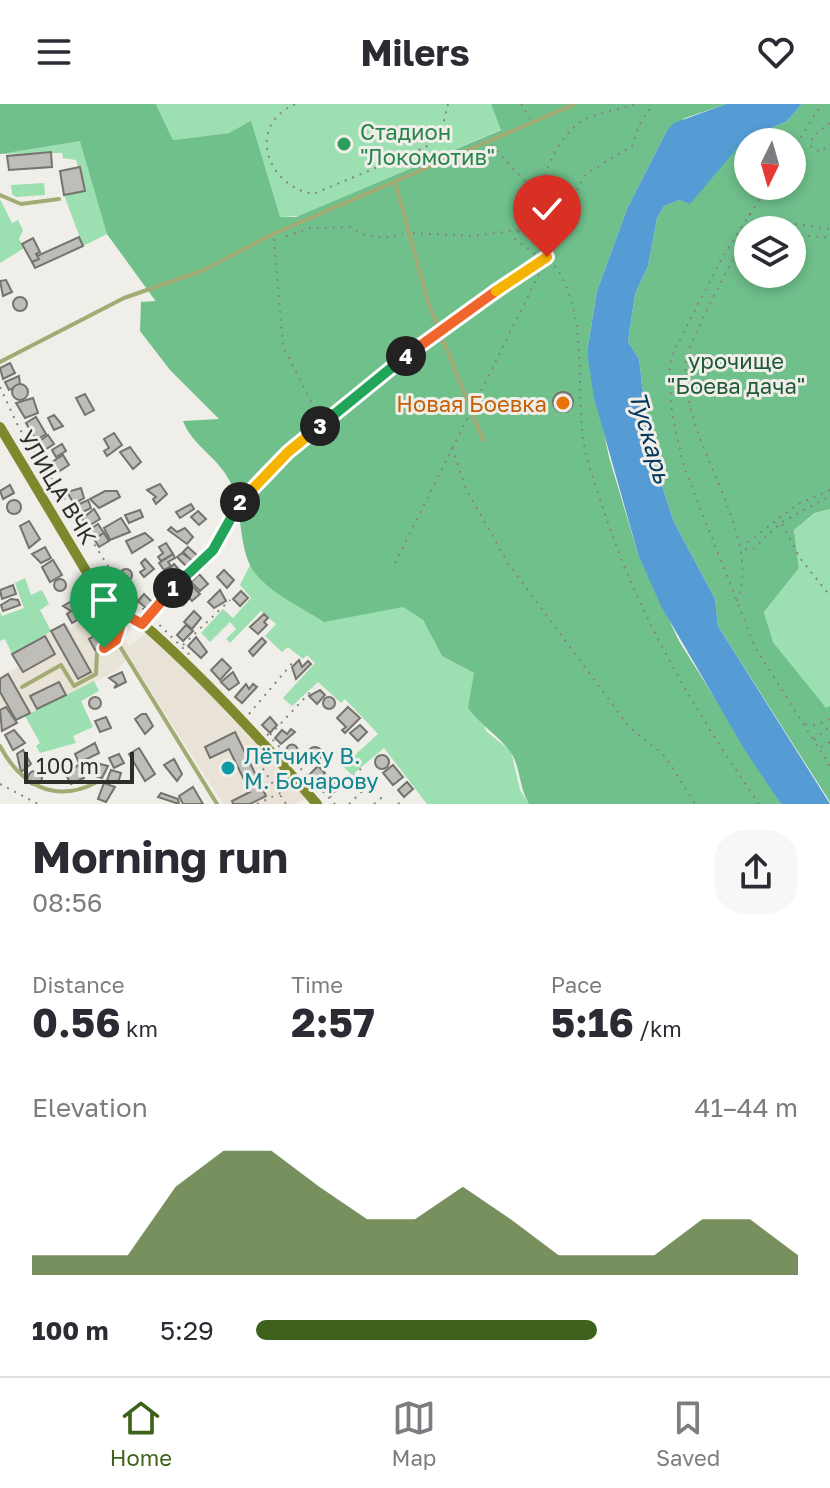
<!DOCTYPE html>
<meta charset="utf-8">
<style>
:root{--surface:#fff;--page:#f7f7f7;--text:#2b2b33;--muted:#7c7c81;--line:#e1e1e2;--accent:#3e621b}
body{margin:0;font-family:"Golos Text",sans-serif;background:var(--page);color:var(--text);height:100vh;display:flex;flex-direction:column;font-size:30px;white-space:nowrap}
*{box-sizing:border-box;margin:0}
p{font-size:26px;color:var(--muted)}
.icon{flex:none;width:44px;height:44px;fill:none;stroke:currentColor;stroke-width:2;stroke-linecap:round;stroke-linejoin:round}
.map{position:relative;height:700px;overflow:hidden}
.panel{display:flex;flex-direction:column;background:var(--surface);flex:1}
.panel>*{flex:none}
.needle{width:52px;rotate:185deg}
.fabs{position:absolute;left:734px;top:24px;display:grid;gap:16px}
.fabs a{display:grid;place-items:center;width:72px;height:72px;border-radius:50%;background:var(--surface);box-shadow:0 4px 12px #0003;font-size:40px}
.scale{position:absolute;left:24px;bottom:20px;width:110px;box-sizing:border-box;padding-left:8px;border:4px solid #2e2d2b;border-top:0;font-size:22px;line-height:28px;white-space:nowrap;color:#2e2d2b;-webkit-text-stroke:6px #f0eee8;paint-order:stroke}
.pin{position:absolute;display:grid;place-items:center;width:68px;height:68px;color:#fff;margin:-82px -34px;border-radius:50% 50% 50% 0;rotate:-45deg;box-shadow:0 0 8px #0007}
.pin .icon{rotate:45deg}
.km{position:absolute;width:40px;height:40px;margin:-20px;border-radius:50%;background:#222;color:#fff;font-size:22px;line-height:40px;text-align:center}
.round{display:grid;place-items:center;flex:none;width:84px;height:84px;border-radius:32px;background:var(--page)}
.summary{display:flex;align-items:center;justify-content:space-between;height:136px;padding:0 32px}
h1{font-size:44px;font-weight:700;line-height:60px}
.figures{display:grid;grid-template-columns:repeat(3,1fr);gap:12px;height:136px;padding:8px 32px}
.figures div{display:grid;align-content:center}
.figures b{font-size:40px;font-weight:700}
.figures small{font-size:22px;font-weight:400}
.figures p{font-size:22px}
.chart{height:224px;padding:16px 32px}
.chart p{display:flex;justify-content:space-between}
.chart svg{width:100%;height:144px;margin-top:8px;fill:var(--accent);opacity:.7}
ul{padding:0 32px;list-style:none;font-size:26px}
li{display:grid;grid-template-columns:128px 96px 1fr;align-items:center;height:60px}
li i{height:20px;border-radius:10px;background:var(--accent)}
header{display:flex;justify-content:space-between;align-items:center;height:104px;padding:0 32px;background:var(--surface);font-size:36px;font-weight:700}
.menu{display:flex;justify-content:space-around;align-items:center;height:112px;border-top:2px solid var(--line);background:var(--surface);font-size:22px;color:var(--muted)}
.menu a{display:grid;justify-items:center;gap:4px}
.menu .selected{color:var(--accent)}
.map>svg:first-child{display:block}
</style>
<header><svg class="icon" aria-label="menu" viewBox="0 0 24 24"><path d="M4 6h16M4 12h16M4 18h16"/></svg>Milers<svg class="icon" aria-label="heart" viewBox="0 0 24 24"><path d="M12 20l-8-8c-3-5 5-10 8-4 3-6 11-1 8 4z"/></svg></header>
<div class="map">
<svg width="830" height="700" viewBox="0 0 830 700">
<rect width="100%" height="100%" fill="#f0eee8"/>
<path fill="#e8e3d6" d="M108,501L129,542L148,528L234,614L306,694L295,700H223L129,553L116,567L16,616L18,620L0,629V572L18,563L11,550L64,519L71,524Z"/>
<g fill="#9cdfb1">
<path d="M0,0H122L403,503L423,516L442,552L474,569L486,627L511,647L520,686L529,700H427L384,644L352,671L343,662L378,630L345,595L341,599L318,578L292,602L283,594L315,559L307,551L303,555L288,543L282,548L265,532L276,520L261,507L230,539L226,535L236,525L230,518L210,538L201,529L223,505L233,514L251,494L240,481L250,461L240,407L279,421L156,198L107,130L83,142L64,91L84,87L76,56L63,54L62,49L0,50Z"/>
<path d="M156,0H491L502,25L299,112L280,113L275,98L229,29L173,36Z"/>
<path d="M44,79L45,91L16,93L12,90L11,81Z"/>
<path d="M0,95L12,119L18,116L23,126L19,135L24,144L0,159Z"/>
<path d="M830,405V602L826,605L773,538L764,508L799,464L794,426L816,409Z"/>
<path d="M25,474L31,491L42,486L49,500L40,506L51,527L12,550L5,535L0,537V508L2,512L24,504L15,479Z"/>
<path d="M94,577L99,587L81,597L93,623L73,632L76,639L40,649L36,642L40,639L25,612Z"/>
</g>
<g fill="#70c08c" fill-rule="evenodd">
<path d="M0,0H156L173,36L229,29L251,17L280,113H296L501,26L491,0H726L685,14L666,28L627,105L597,187L587,248L609,353L638,450L679,537L781,700H529C519,684 520,659 509,646C497,631 480,620 468,604L474,569L442,552L423,516L403,503L324,518C301,503 265,487 251,463C238,440 243,400 228,374C216,352 192,341 183,317L219,315L170,266L140,227L141,198L156,197L107,130L80,37L0,50Z"/>
<path d="M802,0H830V405L815,409L794,426L799,464L764,508L773,538L826,604L830,602V698L718,522L715,495L673,416L649,340L639,255L628,238L635,190L648,162L657,114L664,102L680,96L744,36L787,17ZM748,38H792V82H748ZM748,126H792V170H748Z"/>
</g>
<path fill="#559cd4" d="M726,0H802L787,17L744,36L690,100L680,96L664,102L657,114L648,162L635,190L628,238L639,255L649,340L673,416L715,495L718,522L830,700H781L746,648L661,502L638,450L594,294L587,248L597,187L627,105L666,28L674,19Z"/>
<g fill="#bfbdb7" stroke="#74736e" stroke-width="2">
<path d="M51,48L52,63L9,66L7,52Z"/>
<path d="M80,63L85,87L64,91L60,67Z"/>
<path d="M79,133L83,142L35,164L32,158L37,152Z"/>
<path d="M33,134L40,148L36,150L39,155L32,158L22,140Z"/>
<path d="M6,176L12,188L3,192L0,177Z"/>
<circle cx="20" cy="200" r="7"/>
<path d="M10,259L15,269L3,275L0,264Z"/>
<path d="M19,272L20,281L9,286L5,278Z"/>
<circle cx="20" cy="288" r="8"/>
<circle cx="563" cy="298" r="10"/>
<path d="M85,290L94,306L85,311L76,294Z"/>
<path d="M33,294L38,309L25,314L16,299Z"/>
<path d="M54,311L63,322L54,326L48,314Z"/>
<path d="M36,313L46,330L36,336L26,319Z"/>
<path d="M114,329L122,341L107,352L104,347L109,344L104,335Z"/>
<path d="M48,331L54,340L43,347L38,338Z"/>
<path d="M62,340L66,347L56,353L52,346Z"/>
<path d="M130,343L141,358L133,365L120,348Z"/>
<path d="M63,351L69,361L58,368L52,358Z"/>
<path d="M160,380L167,390L156,400L153,395L156,393L147,386Z"/>
<path d="M10,381L14,389L3,395L0,387Z"/>
<path d="M81,384L84,394L74,400L67,388Z"/>
<path d="M105,387H117L120,393L99,404L90,395Z"/>
<path d="M88,396L91,404L79,410L75,402Z"/>
<circle cx="14" cy="403" r="7"/>
<path d="M191,400L194,405L180,414L176,408Z"/>
<path d="M94,405L100,415L87,423L82,415Z"/>
<path d="M140,406L143,413L129,419L125,411Z"/>
<path d="M198,407L206,415L199,421L191,413Z"/>
<path d="M121,414L130,428L110,436L104,424Z"/>
<path d="M29,417L40,435L29,444L20,422Z"/>
<path d="M98,420L104,429L94,435L89,426Z"/>
<path d="M171,423L177,428L185,424L193,433L187,440L168,426Z"/>
<path d="M104,429L109,437L99,443L94,435Z"/>
<path d="M145,429L153,436L132,449L126,437Z"/>
<path d="M166,439L173,450L161,457L158,453L163,449L159,443Z"/>
<path d="M45,443L51,454L41,459L32,450Z"/>
<path d="M188,443L200,454L194,459L183,448Z"/>
<path d="M182,449L193,457L187,463L177,453Z"/>
<path d="M173,450L175,454L168,458L171,462L164,466L159,459Z"/>
<path d="M145,455L154,465L144,473L140,468L145,465L141,459Z"/>
<path d="M53,456L62,471L50,478L42,463Z"/>
<path d="M174,460L182,469L175,476L167,467Z"/>
<circle cx="126" cy="471" r="6"/>
<path d="M224,466L234,476L227,484L217,473Z"/>
<path d="M199,470L208,480L200,487L191,478Z"/>
<circle cx="60" cy="481" r="6"/>
<path d="M13,481L16,490L2,495L0,486Z"/>
<path d="M191,481L200,490L192,497L183,488Z"/>
<path d="M220,486L226,497L214,504L208,498Z"/>
<path d="M241,487L248,494L240,502L233,495Z"/>
<circle cx="180" cy="496" r="6"/>
<path d="M144,490L153,499L147,505L138,497Z"/>
<path d="M77,494L87,510L72,519L67,510L71,507L63,502Z"/>
<path d="M11,495L18,496L20,501L3,507L1,501Z"/>
<path d="M194,507L201,514L192,525L184,518Z"/>
<path d="M264,510L268,514L264,518L267,521L258,530L250,523Z"/>
<path d="M64,520L91,568L78,575L51,527Z"/>
<path d="M186,521L193,527L183,537L177,531Z"/>
<path d="M96,531L102,541L95,546L89,535Z"/>
<path d="M45,532L55,550L23,568L12,550Z"/>
<path d="M196,533L207,548L201,554L188,542Z"/>
<path d="M262,534L266,538L253,552L249,547Z"/>
<path d="M222,555L231,564L220,576L211,566Z"/>
<path d="M299,556L302,563L308,557L311,560L296,575L292,563Z"/>
<path d="M122,568L126,578L114,584L117,580L109,574Z"/>
<path d="M233,568L239,579L229,586L221,578Z"/>
<path d="M8,570L30,609L16,616L0,588V575Z"/>
<path d="M59,578L66,591L37,605L30,592Z"/>
<path d="M246,580L249,585L253,580L257,583L242,599L235,593Z"/>
<path d="M320,586L325,591L317,600L309,592Z"/>
<circle cx="329" cy="599" r="6"/>
<circle cx="95" cy="599" r="6"/>
<path d="M6,603L17,619L2,627L0,606Z"/>
<path d="M348,603L360,614L345,629L342,626L346,623L337,614Z"/>
<path d="M142,610H146L153,622L145,630L135,615Z"/>
<path d="M106,613L111,624L100,628L95,617Z"/>
<path d="M270,613L277,621L270,629L262,621Z"/>
<path d="M360,621L367,628L358,637L350,629Z"/>
<path d="M291,625L295,628L281,640L275,634L282,626L287,630Z"/>
<path d="M14,626L25,639L13,646L5,631Z"/>
<path d="M235,628L266,692L250,700H233L232,697L250,688L229,645L210,654L205,643Z"/>
<path d="M95,639L99,649L79,659L75,650Z"/>
<circle cx="292" cy="646" r="5.5"/>
<circle cx="315" cy="650" r="7"/>
<path d="M139,644L155,670L145,677L129,650Z"/>
<path d="M23,646L31,660L21,668L17,650Z"/>
<path d="M119,650L124,659L114,664L109,654Z"/>
<circle cx="382" cy="658" r="7"/>
<path d="M174,655L182,670L177,677L164,661Z"/>
<path d="M96,659L108,662L102,674L89,670Z"/>
<path d="M78,661L84,674L71,680L66,671Z"/>
<path d="M393,661L403,673L393,681L383,669Z"/>
<path d="M318,662L325,669L317,677L310,670Z"/>
<path d="M111,666L121,669L118,679L107,676Z"/>
<circle cx="35" cy="674" r="7"/>
<path d="M330,675L338,684L331,691L324,683Z"/>
<path d="M407,678L413,685L404,693L398,686Z"/>
<path d="M104,679L115,683L106,698L98,695Z"/>
<path d="M193,683L203,700H183L179,692Z"/>
<path d="M161,689L178,695L179,700L158,693Z"/>
</g>
<g fill="none" stroke-linecap="round" stroke-linejoin="round">
<g stroke="#868481" stroke-width="2" stroke-dasharray="2 6" stroke-linecap="butt">
<path d="M295,0C246,22 266,81 313,90L426,43L442,25L448,0"/>
<path d="M521,0L530,15"/>
<path d="M830,19L813,32L810,42L820,48L830,40"/>
<path d="M491,41C508,58 546,102 563,111"/>
<path d="M792,47L822,0"/>
<path d="M768,82L722,154L673,249L669,269L672,310L684,363L755,543L830,662"/>
<path d="M538,86C550,59 561,23 593,12C607,7 622,5 636,0"/>
<path d="M749,110L764,126"/>
<path d="M752,126L759,117L769,116L830,125"/>
<path d="M519,127L515,135L534,149L547,153L550,135L586,70L632,42L639,21L653,0"/>
<path d="M413,129L474,132L519,126"/>
<path d="M792,130L830,134"/>
<path d="M286,132L311,124L350,123L361,130L383,134L403,130"/>
<path d="M274,135L283,243L322,318"/>
<path d="M444,223L547,153C593,201 573,284 585,346C589,365 597,385 603,404C638,512 695,607 759,700"/>
<path d="M0,283L19,324L123,485L193,554"/>
<path d="M474,301L546,156"/>
<path d="M452,344L467,387L508,459L629,623L665,652L695,700"/>
<path d="M830,386L798,400L748,438L746,445H753L782,418L830,392"/>
<path d="M782,420L800,454L830,492"/>
<path d="M395,459L468,313"/>
<path d="M737,497C765,428 677,334 686,257C688,239 735,149 748,131"/>
<path d="M147,513L201,461L213,446L232,407L258,377L288,348L436,229"/>
<path d="M183,541L230,496"/>
<path d="M249,610L294,557"/>
<path d="M805,620L816,621L830,615"/>
<path d="M267,630L335,700"/>
<path d="M270,631L314,584"/>
<path d="M814,636L830,622"/>
<path d="M821,643L830,638"/>
<path d="M263,652L258,657L286,700"/>
<path d="M0,680L38,700"/>
<path d="M330,693L365,661"/>
<path d="M257,700L291,684"/>
<path d="M349,700L376,674"/>
<path d="M374,700L386,690"/>
<path d="M398,700L404,695"/>
</g>
<g stroke="#a2ab74" stroke-width="4">
<path d="M395,78L428,198L483,336"/>
<path d="M0,91L21,100L59,95"/>
<path d="M0,258L124,194L204,166L273,130L575,0"/>
<path d="M124,510L116,536L217,700"/>
<path d="M22,583L61,561L74,582L96,570L97,548L116,536"/>
<path d="M0,642C20,680 54,700 95,679"/>
</g>
<path stroke="#7e892e" stroke-width="10" d="M0,323L98,487C113,504 134,512 151,527C210,580 265,640 317,700"/>
</g>
<g fill="none" stroke-linecap="round" stroke-linejoin="round">
<g stroke="#fff" stroke-width="16">
<path id="split-1" d="M104,544L116,536L124,510L142,520L173,484"/>
</g>
<g stroke="#fff" stroke-width="16">
<path id="split-2" d="M173,484L213,446L240,398"/>
</g>
<g stroke="#fff" stroke-width="16">
<path id="split-3" d="M240,398L288,348L320,322"/>
</g>
<g stroke="#fff" stroke-width="16">
<path id="split-4" d="M320,322L406,252"/>
</g>
<g stroke="#fff" stroke-width="16">
<path id="split-5" d="M406,252L496,187"/>
</g>
<g stroke="#fff" stroke-width="16">
<path id="split-6" d="M496,187L547,153"/>
</g>
<use href="#split-1" stroke="#f0652b" stroke-width="10"/>
<use href="#split-2" stroke="#22a559" stroke-width="10"/>
<use href="#split-3" stroke="#f5b400" stroke-width="10"/>
<use href="#split-4" stroke="#22a559" stroke-width="10"/>
<use href="#split-5" stroke="#f0652b" stroke-width="10"/>
<use href="#split-6" stroke="#f5b400" stroke-width="10"/>
</g>
<circle fill="#2e9e5b" stroke="#f0eee8" stroke-width="3" cx="344" cy="40" r="8"/>
<circle fill="#e8710a" stroke="#f0eee8" stroke-width="3" cx="563" cy="299" r="8"/>
<circle fill="#0f9aa8" stroke="#f0eee8" stroke-width="3" cx="228" cy="664" r="8"/>
<g text-anchor="middle" dominant-baseline="central" stroke-width="6" stroke-linejoin="round" paint-order="stroke">
<g font-size="22" fill="#27864d" stroke="#f0eee8" text-anchor="start">
<text x="360" y="27">Стадион<tspan x="360" dy="25">"Локомотив"</tspan></text>
</g>
<g font-size="22" fill="#1f5936" stroke="#f0eee8">
<text x="736" y="256">урочище<tspan x="736" dy="25">"Боева дача"</tspan></text>
</g>
<g font-size="22" fill="#c56008" stroke="#f0eee8" text-anchor="end">
<text x="547" y="299">Новая Боевка</text>
</g>
<g font-size="22" fill="#2e2d2b" stroke="#f0eee8">
<text transform="translate(58 383) rotate(59)">УЛИЦА ВЧК</text>
</g>
<g font-size="22" fill="#0d838f" stroke="#f0eee8" text-anchor="start">
<text x="244" y="651">Лётчику В.<tspan x="244" dy="25">М. Бочарову</tspan></text>
</g>
<g font-size="24" font-style="italic" fill="#00385d" stroke="#f0eee8">
<text transform="translate(651 333) rotate(74)">Тускарь</text>
</g>
</g>
</svg>
<div class="fabs">
<a><svg class="needle" viewBox="-14 -14 28 28"><path d="M0-13l5 13h-10z" fill="#e53935"/><path d="M0 13l5-13h-10z" fill="#7c7c81"/></svg></a>
<a><svg class="icon" aria-label="layers" viewBox="0 0 24 24"><path d="M12 4l9 5-9 5-9-5zM3 14l9 5 9-5"/></svg></a>
</div>
<div class="scale">100 m</div>
<div class="pin" style="left:104px;top:544px;background:#1e9e55"><svg class="icon" aria-label="arrive" viewBox="0 0 24 24"><path d="M6 21V4h12l-3 4 3 4H6"/></svg></div>
<div class="pin" style="left:547px;top:153px;background:#d93025"><svg class="icon" aria-label="check" viewBox="0 0 24 24"><path d="M5 12l5 5 9-10"/></svg></div>
<b class="km" style="left:173px;top:484px">1</b>
<b class="km" style="left:240px;top:398px">2</b>
<b class="km" style="left:320px;top:322px">3</b>
<b class="km" style="left:406px;top:252px">4</b>
</div>
<section class="panel">
<div class="summary"><div><h1>Morning run</h1><p>08:56</p></div><a class="round"><svg class="icon" aria-label="share" viewBox="0 0 24 24"><path d="M12 15V3M7 8l5-5 5 5M5 13v7h14v-7"/></svg></a></div>
<div class="figures">
<div><p>Distance</p><b>0.56<small> km</small></b></div>
<div><p>Time</p><b>2:57</b></div>
<div><p>Pace</p><b>5:16<small> /km</small></b></div>
</div>
<div class="chart"><p><span>Elevation</span>41–44 m</p>
<svg viewBox="0 0 160 44" preserveAspectRatio="none"><path d="M0 44V38L10 38L20 38L30 17L40 6L50 6L60 17L70 27L80 27L90 17L100 27L110 38L120 38L130 38L140 27L150 27L160 38V44z"/></svg>
</div>
<ul>
<li><b>100 m</b>5:29<i style="width:63%"></i></li>
</ul>
</section>
<nav class="menu">
<a class="selected"><svg class="icon" aria-label="home" viewBox="0 0 24 24"><path d="M3 11l9-7 9 7M6 9v11h12V9"/></svg>Home</a>
<a><svg class="icon" aria-label="map" viewBox="0 0 24 24"><path d="M3 6l6-2 6 2 6-2v14l-6 2-6-2-6 2zM9 4v14M15 6v14"/></svg>Map</a>
<a><svg class="icon" aria-label="saved" viewBox="0 0 24 24"><path d="M7 4h10v16l-5-4-5 4z"/></svg>Saved</a>
</nav>
